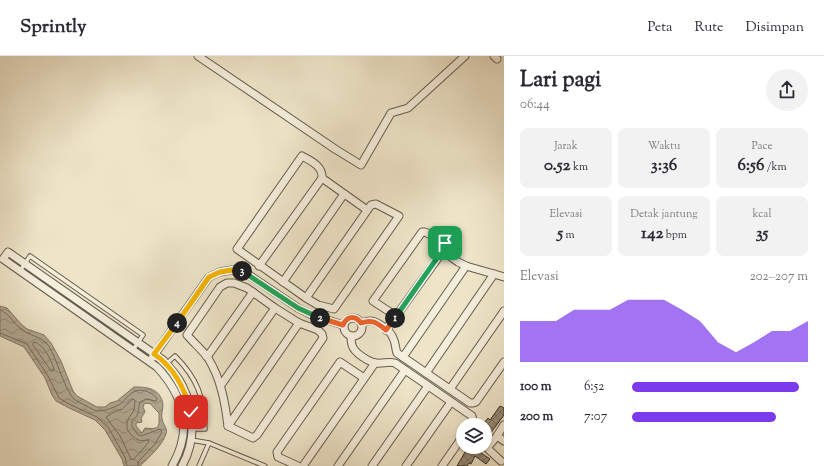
<!DOCTYPE html>
<html lang="id">
<meta charset="utf-8">
<style>
:root{--surface:#fff;--page:#f2f2f3;--text:#2b2b33;--muted:#7c7c81;--line:#e1e1e2;--accent:#7c3aed}
body{margin:0;font-family:"Sorts Mill Goudy",serif;background:var(--page);color:var(--text);height:100vh;display:flex;flex-direction:column;font-size:15px;white-space:nowrap}
*{box-sizing:border-box;margin:0}
p{font-size:13px;color:var(--muted)}
.icon{flex:none;width:22px;height:22px;fill:none;stroke:currentColor;stroke-width:2;stroke-linecap:round;stroke-linejoin:round}
.map{position:relative;flex:1;overflow:hidden}
.sheet{display:flex;flex-direction:column;background:var(--surface);width:320px}
.sheet>*{flex:none}
.tools{position:absolute;left:456px;top:362px;display:grid;gap:8px}
.tools a{display:grid;place-items:center;width:36px;height:36px;border-radius:50%;background:var(--surface);box-shadow:0 1px 3px #0004;font-size:20px}
.pin{position:absolute;display:grid;place-items:center;width:34px;height:34px;color:#fff;margin:-17px;border-radius:8px;box-shadow:0 2px 6px #0006}
.km{position:absolute;width:20px;height:20px;margin:-10px;border-radius:50%;background:#222;color:#fff;font-size:11px;line-height:20px;text-align:center}
.round{display:grid;place-items:center;flex:none;width:42px;height:42px;border-radius:21px;background:var(--page)}
.headline{display:flex;align-items:center;justify-content:space-between;height:68px;padding:0 16px}
h1{font-size:22px;font-weight:800;line-height:30px}
.figures{display:grid;grid-template-columns:repeat(3,1fr);gap:6px;height:68px;padding:4px 16px}
.figures div{display:grid;align-content:center;border-radius:8px;background:var(--page);text-align:center}
.figures b{font-size:17px;font-weight:800}
.figures small{font-size:11px;font-weight:400}
.figures p{font-size:11px}
.chart{height:112px;padding:8px 16px}
.chart p{display:flex;justify-content:space-between}
.chart svg{width:100%;height:72px;margin-top:4px;fill:var(--accent);opacity:.7}
ul{padding:0 16px;list-style:none;font-size:13px}
li{display:grid;grid-template-columns:64px 48px 1fr;align-items:center;height:30px}
li i{height:10px;border-radius:5px;background:var(--accent)}
header{display:flex;align-items:center;gap:24px;box-sizing:border-box;height:56px;padding:0 20px;background:var(--surface);border-bottom:1px solid var(--line)}
header strong{font-size:19px}
nav{display:flex;gap:22px;margin-inline-start:auto;font-size:14px}
main{display:flex;flex:1;min-height:0}
.map>svg:first-child{display:block}
</style>
<header>
<strong>Sprintly</strong>
<nav><a>Peta</a><a>Rute</a><a>Disimpan</a></nav>
</header>
<main>
<div class="map">
<svg width="504" height="410" viewBox="0 0 504 410">
<defs>
<pattern id="water-waves" width="16" height="10" patternUnits="userSpaceOnUse"><rect width="16" height="10" fill="#b0a690"/><path d="M0 5q4-4 8 0t8 0" fill="none" stroke="#908875"/></pattern>
<pattern id="building-cross-hatch" width="8" height="8" patternUnits="userSpaceOnUse"><rect width="8" height="8" fill="#978d79"/><path d="M0 0l8 8M0 8l8-8" fill="none" stroke="#7c7463"/></pattern>
</defs>
<rect width="100%" height="100%" fill="#eee5c9"/>
<filter id="stains"><feTurbulence type="fractalNoise" baseFrequency=".005" numOctaves="4"/><feColorMatrix values="0 0 0 0 .2 0 0 0 0 .09 0 0 0 0 .02 0 0 0 .5 -.17"/></filter>
<radialGradient id="worn" r=".72"><stop offset=".6" stop-color="#630" stop-opacity="0"/><stop offset="1" stop-color="#630" stop-opacity=".3"/></radialGradient>
<path fill="url(#water-waves)" stroke="#807664" fill-rule="evenodd" d="M0,250L7,252L21,268L27,273L44,279L51,287L61,305L73,335L77,340L97,351H105L110,347L117,345L134,331C147,331 160,332 163,348C163,353 161,358 162,363C163,369 168,372 166,378C162,390 149,401 140,410H124L122,403L105,374L95,364L69,352L56,345L52,339L45,322L24,291L0,280ZM147,347L151,348L154,352L159,357C159,370 161,374 145,372L142,377L136,370V367L142,366L141,362L145,356L143,351L144,348Z"/>
<g fill="none" stroke-linecap="round" stroke-linejoin="round">
<g stroke="#746a59" stroke-width="1">
<path d="M0,254C9,257 13,267 20,272C29,280 41,280 48,289C57,302 65,336 75,344C78,345 94,355 97,355C102,356 115,351 119,349C125,345 129,337 136,335C142,332 154,337 157,343L156,345L146,343L140,346C137,356 141,357 132,365V370L137,378L141,380L160,373L162,376L155,388L138,406V410"/>
<path d="M0,277L27,288L48,320L59,342L71,349L97,361L108,371L125,401L127,410"/>
<path d="M34,286C44,288 51,304 54,313L53,315H51L33,289Z"/>
<path d="M133,343L135,345L134,354L127,365V373C132,381 138,387 148,384L149,386L133,404L131,403L120,380L106,361L114,356L122,353Z"/>
</g>
</g>
<g fill="url(#building-cross-hatch)" stroke="#382d22">
<path d="M500,350L504,352V359L490,378L488,376L485,380V366L488,362L490,364Z"/>
<path d="M468,391H482L481,397L490,403L486,408L475,400L471,408L469,407L467,410H457Z"/>
</g>
<g fill="none" stroke-linecap="round" stroke-linejoin="round">
<g stroke="#665b4c" stroke-width="5.5">
<g id="service">
<path d="M20,215L30,200L143,279L133,294"/>
<path d="M166,308L175,300C198,323 204,342 205,373H193"/>
<path d="M191,384L209,387L265,410"/>
<path d="M199,410L209,387"/>
</g>
</g>
<g stroke="#665b4c" stroke-width="9">
<g id="minor">
<path d="M198,0L335,93L361,109L391,57L408,52L465,0"/>
<path d="M494,0L497,3"/>
<path d="M259,210L322,122"/>
<path d="M283,226L344,138"/>
<path d="M227,227H234L247,232L275,252L299,267L318,274L322,278L323,282L257,379L253,382L228,370C225,346 221,323 208,302C202,294 194,287 187,279L220,231Z"/>
<path d="M306,242L371,149L376,148L399,160L334,253L318,249L306,242L237,193L302,100C311,105 323,110 322,122L367,154"/>
<path d="M396,260L373,245L422,176H425L443,185L445,187L443,195L458,206L466,210L504,221"/>
<circle cx="353" cy="271" r="9"/>
<path d="M361,267C365,266 367,265 371,265C378,266 391,275 393,282C396,287 395,292 397,297L470,347H473L476,346L504,306"/>
<path d="M386,274L443,195"/>
<path d="M351,280C351,283 351,286 352,289C354,297 369,306 376,307C383,308 388,305 395,307L472,360L473,366L471,369"/>
<path d="M207,301L253,236"/>
<path d="M403,301L466,210"/>
<path d="M152,302L209,221L220,216L232,214L243,215L298,252L312,259L343,269"/>
<path d="M426,317L494,218"/>
<path d="M221,329L275,252"/>
<path d="M450,333L504,255"/>
<path d="M504,369L497,380L504,385"/>
<path d="M228,370L299,267"/>
<path d="M497,380L487,392L501,405"/>
<path d="M172,410C193,374 184,340 157,311L3,203L8,196L163,304C170,312 177,319 182,329C195,354 196,385 182,410"/>
<path d="M298,410L278,401L277,396L340,306L364,322"/>
<path d="M303,410L375,307"/>
<path d="M338,410L405,314"/>
<path d="M372,410L428,330"/>
<path d="M406,410L451,346"/>
<path d="M442,410L463,380"/>
</g>
</g>
<use href="#service" stroke="#f4eedc" stroke-width="3.5"/>
<use href="#minor" stroke="#f4eedc" stroke-width="7"/>
</g>
<g fill="none" stroke-linecap="round" stroke-linejoin="round">
<g stroke="#fff" stroke-width="8">
<path id="split-1" d="M395,262L442,195L445,187"/>
</g>
<g stroke="#fff" stroke-width="8">
<path id="split-2" d="M320,262L343,269C347,260 355,259 361,267C373,263 377,267 386,274L395,262"/>
</g>
<g stroke="#fff" stroke-width="8">
<path id="split-3" d="M242,215L298,252L320,262"/>
</g>
<g stroke="#fff" stroke-width="8">
<path id="split-4" d="M177,267L209,221L220,216L232,214L242,215"/>
</g>
<g stroke="#fff" stroke-width="8">
<path id="split-5" d="M177,267L154,298C175,312 185,333 191,356"/>
</g>
<use href="#split-1" stroke="#22a559" stroke-width="5"/>
<use href="#split-2" stroke="#f0652b" stroke-width="5"/>
<use href="#split-3" stroke="#22a559" stroke-width="5"/>
<use href="#split-4" stroke="#f5b400" stroke-width="5"/>
<use href="#split-5" stroke="#f5b400" stroke-width="5"/>
</g>
<rect width="100%" height="100%" filter="url(#stains)"/>
<rect width="100%" height="100%" fill="url(#worn)"/>
</svg>
<div class="tools">
<a><svg class="icon" aria-label="layers" viewBox="0 0 24 24"><path d="M12 4l9 5-9 5-9-5zM3 14l9 5 9-5"/></svg></a>
</div>
<div class="pin" style="left:445px;top:187px;background:#1e9e55"><svg class="icon" aria-label="arrive" viewBox="0 0 24 24"><path d="M6 21V4h12l-3 4 3 4H6"/></svg></div>
<div class="pin" style="left:191px;top:356px;background:#d93025"><svg class="icon" aria-label="check" viewBox="0 0 24 24"><path d="M5 12l5 5 9-10"/></svg></div>
<b class="km" style="left:395px;top:262px">1</b>
<b class="km" style="left:320px;top:262px">2</b>
<b class="km" style="left:242px;top:215px">3</b>
<b class="km" style="left:177px;top:267px">4</b>
</div>
<section class="sheet">
<div class="headline"><div><h1>Lari pagi</h1><p>06:44</p></div><a class="round"><svg class="icon" aria-label="share" viewBox="0 0 24 24"><path d="M12 15V3M7 8l5-5 5 5M5 13v7h14v-7"/></svg></a></div>
<div class="figures">
<div><p>Jarak</p><b>0.52<small> km</small></b></div>
<div><p>Waktu</p><b>3:36</b></div>
<div><p>Pace</p><b>6:56<small> /km</small></b></div>
</div>
<div class="figures">
<div><p>Elevasi</p><b>5<small> m</small></b></div>
<div><p>Detak jantung</p><b>142<small> bpm</small></b></div>
<div><p>kcal</p><b>35</b></div>
</div>
<div class="chart"><p><span>Elevasi</span>202–207 m</p>
<svg viewBox="0 0 160 44" preserveAspectRatio="none"><path d="M0 44V19L10 19L20 19L30 12L40 12L50 12L60 6L70 6L80 6L90 12L100 19L110 32L120 38L130 32L140 25L150 25L160 19V44z"/></svg>
</div>
<ul>
<li><b>100 m</b>6:52<i style="width:95%"></i></li>
<li><b>200 m</b>7:07<i style="width:82%"></i></li>
</ul>
</section>
</main>
